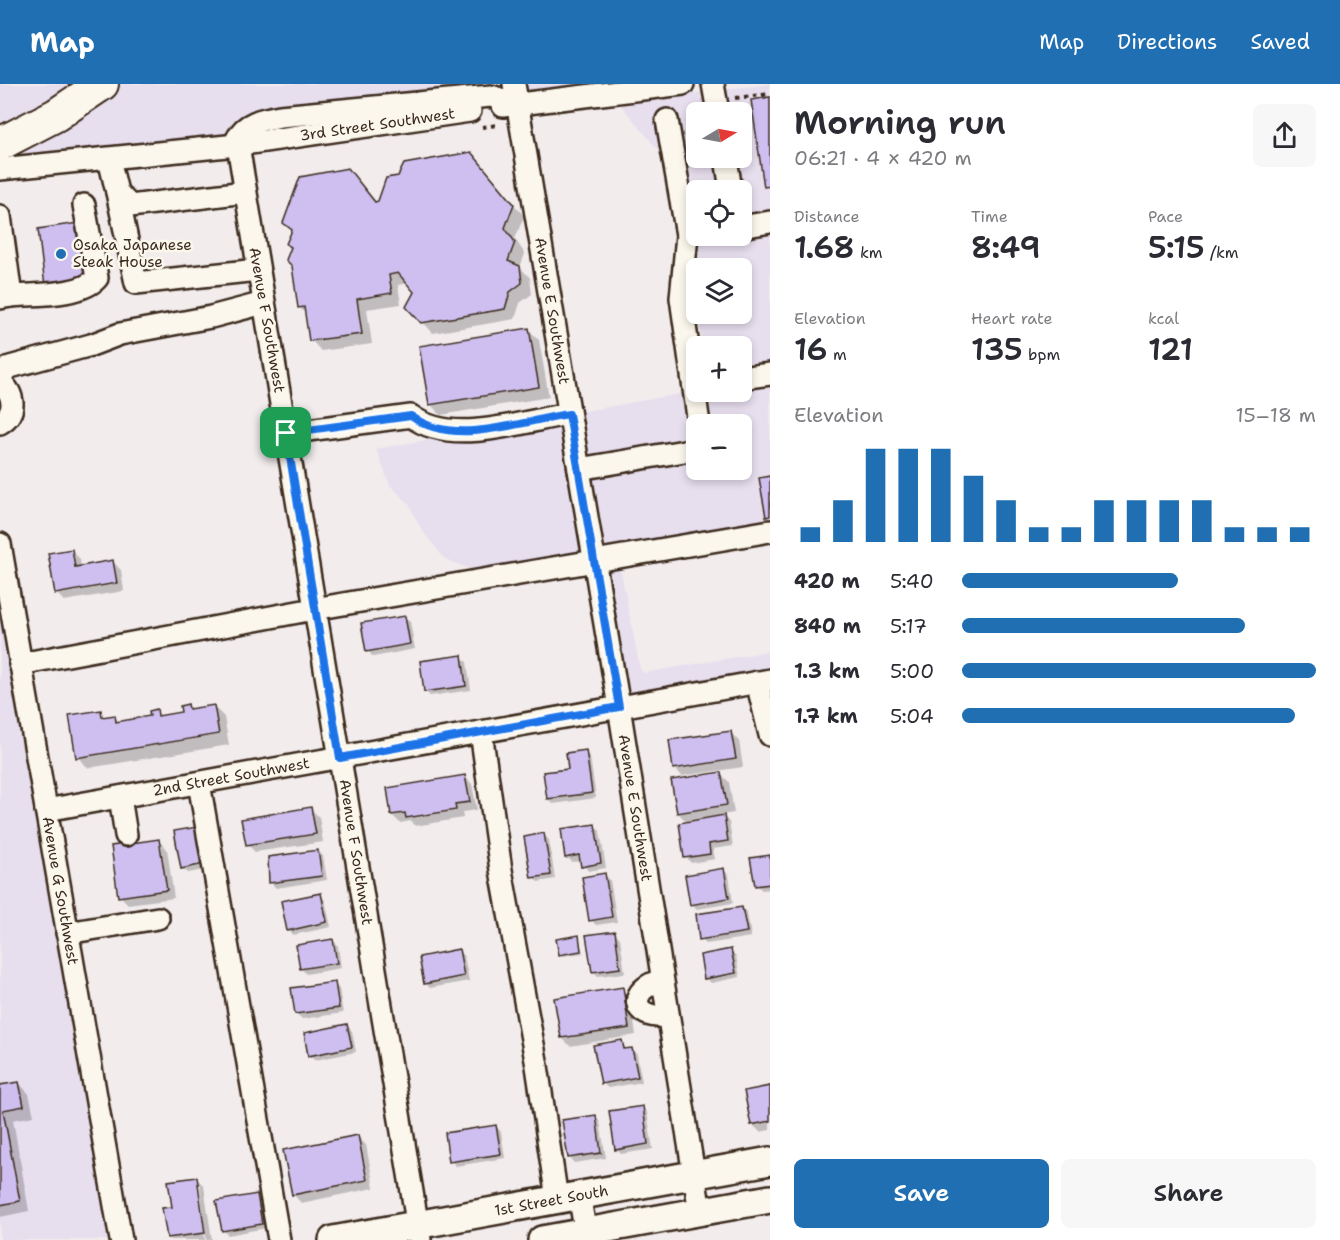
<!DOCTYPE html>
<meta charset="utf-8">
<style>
:root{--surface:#fff;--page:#f7f7f7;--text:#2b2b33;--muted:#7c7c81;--accent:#1f6fb2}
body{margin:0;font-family:"Shantell Sans",sans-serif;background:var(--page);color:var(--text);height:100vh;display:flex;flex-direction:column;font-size:22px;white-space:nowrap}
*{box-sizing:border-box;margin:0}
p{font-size:20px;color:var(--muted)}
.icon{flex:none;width:33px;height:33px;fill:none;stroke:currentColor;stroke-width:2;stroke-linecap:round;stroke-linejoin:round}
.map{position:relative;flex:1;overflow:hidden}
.panel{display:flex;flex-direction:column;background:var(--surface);width:570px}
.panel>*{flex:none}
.needle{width:39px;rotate:80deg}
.fabs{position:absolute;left:686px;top:18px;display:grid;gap:12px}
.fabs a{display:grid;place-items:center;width:66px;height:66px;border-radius:9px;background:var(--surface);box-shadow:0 3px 9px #0003;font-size:30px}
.pin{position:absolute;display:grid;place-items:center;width:51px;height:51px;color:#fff;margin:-26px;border-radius:12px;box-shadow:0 3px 9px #0006}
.round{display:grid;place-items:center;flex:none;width:63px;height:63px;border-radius:9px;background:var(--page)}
.head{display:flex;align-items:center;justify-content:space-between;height:102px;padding:0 24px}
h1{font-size:33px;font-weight:600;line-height:45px}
.metrics{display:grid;grid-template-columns:repeat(3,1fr);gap:9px;height:102px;padding:6px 24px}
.metrics div{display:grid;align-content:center}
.metrics b{font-size:30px;font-weight:600}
.metrics small{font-size:16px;font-weight:400}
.metrics p{font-size:16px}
.chart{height:168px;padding:12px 24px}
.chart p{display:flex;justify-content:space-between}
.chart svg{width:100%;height:108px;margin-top:6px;stroke:var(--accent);stroke-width:6}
.action{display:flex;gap:12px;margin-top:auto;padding:12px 24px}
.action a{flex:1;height:69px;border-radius:9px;background:var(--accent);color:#fff;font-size:24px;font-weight:600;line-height:69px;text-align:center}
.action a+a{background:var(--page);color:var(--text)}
ul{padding:0 24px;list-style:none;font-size:20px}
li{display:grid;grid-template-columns:96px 72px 1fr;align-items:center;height:45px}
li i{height:15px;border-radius:8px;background:var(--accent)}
header{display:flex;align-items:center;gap:36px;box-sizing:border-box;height:84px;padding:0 30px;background:var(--accent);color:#fff}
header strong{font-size:28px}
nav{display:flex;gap:33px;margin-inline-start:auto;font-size:21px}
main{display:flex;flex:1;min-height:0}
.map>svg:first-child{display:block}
</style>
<header>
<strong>Map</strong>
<nav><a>Map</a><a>Directions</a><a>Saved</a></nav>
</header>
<main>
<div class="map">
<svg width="770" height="1156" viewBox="0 0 770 1156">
<rect width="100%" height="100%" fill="#f2eced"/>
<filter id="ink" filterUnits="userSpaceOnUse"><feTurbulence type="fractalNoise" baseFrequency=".0167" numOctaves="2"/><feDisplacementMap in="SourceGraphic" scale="12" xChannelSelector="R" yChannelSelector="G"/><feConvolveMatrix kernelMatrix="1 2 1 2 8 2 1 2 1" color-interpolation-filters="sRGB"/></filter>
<g filter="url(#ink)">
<g fill="#e7deee" fill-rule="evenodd">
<path d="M0,0H84L0,49Z"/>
<path d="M118,0H503V5L255,28L239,35L227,52L0,75Z"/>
<path d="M525,0H600L526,9Z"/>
<path d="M770,0V455L619,478L640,585L644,589L770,567V586L628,611L580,328L696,307L741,308V262H704L697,230H741V184H696V223L666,75L618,18ZM696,28H741V74H696ZM696,106H741V152H696ZM696,340H741V386H696Z"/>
<path d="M558,332L584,482L470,485L445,475L421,445L409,420L390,401L376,365Z"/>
<path d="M0,460L121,1156H0Z"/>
</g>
<g fill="#0003">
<path d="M481,81L524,132L515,155L525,170L520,183L530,194L532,210L520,219L515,235L433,249L408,223L415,208L408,199L398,201L401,220L367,225L372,260L321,267L311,256L307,231L299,223L347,86L376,119Z"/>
<path d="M529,246L539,256L549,313L441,331L431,321Z"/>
<path d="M72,467L80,475L81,483L113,478L121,486L124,507L64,517L56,509Z"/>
<path d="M405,533L410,538L415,565L373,573L368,567Z"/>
<path d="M461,573L467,578L471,606L430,612L425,607Z"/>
<path d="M188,622L192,626L214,623L224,633L229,661L88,684L78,673L100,628L106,634L115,633L120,639L152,634L156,627L162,633L183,629Z"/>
<path d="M731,649L739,657L743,683L682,692L674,684Z"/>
<path d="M585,668L590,673L596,714L553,720L548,715Z"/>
<path d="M721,690L729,698L734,729L722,731L729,738L733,762L713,765L715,775L691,779L686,773L688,739L678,729Z"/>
<path d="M464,692L472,700L477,726L462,728L463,734L415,742L411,737L400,739L392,731Z"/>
<path d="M311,725L319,733L323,758L255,768L247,760Z"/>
<path d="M595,742L600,747L606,784L588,787L582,777L572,778L567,773Z"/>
<path d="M176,748L209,785L188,789L182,784Z"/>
<path d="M544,751L549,756L555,795L538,798L533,793Z"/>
<path d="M159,757L167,765L174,814L128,820L120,812Z"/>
<path d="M318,767L323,772L327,796L276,804L271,799Z"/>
<path d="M770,772V805L762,806L756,801Z"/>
<path d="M723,786L729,791L733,819L697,825L692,820Z"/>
<path d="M605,791L610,796L617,838L596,841L591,836Z"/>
<path d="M320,811L325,816L331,843L293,851L288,846Z"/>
<path d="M742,824L747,829L751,853L706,860L701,855Z"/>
<path d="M614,848L620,854L625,889L598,892L593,887Z"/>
<path d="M579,853L583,869L563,872L561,870Z"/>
<path d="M333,856L338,862L341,884L306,890L301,884Z"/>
<path d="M459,867L464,872L469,897L430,904L425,899Z"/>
<path d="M731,867L736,872L740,893L711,899L706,894Z"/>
<path d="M334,900L339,905L343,929L302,935L297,930Z"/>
<path d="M622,905L630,913L636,951L570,962L562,954Z"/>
<path d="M347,942L352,947L356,968L315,976L310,971Z"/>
<path d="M621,957L627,966L632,965L637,971L642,998L608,1004L602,999Z"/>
<path d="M19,999L29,1010L34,1032L13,1036L29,1127L0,1133V1003Z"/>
<path d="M770,1004V1046L760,1048L752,1040Z"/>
<path d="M642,1023L647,1028L653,1065L621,1070L616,1065Z"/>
<path d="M595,1033L600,1038L606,1074L574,1079L569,1073Z"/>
<path d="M496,1042L501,1048L505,1074L456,1082L451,1077Z"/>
<path d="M358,1053L366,1061L374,1104L301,1119L293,1110Z"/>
<path d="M196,1094L204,1102L212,1156H206L200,1101H197L205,1156H171L168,1154Z"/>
<path d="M256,1111L261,1116L266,1144L228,1151L223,1146Z"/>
</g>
<g fill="#cebff0" stroke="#3b2a1e" stroke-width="1.5">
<path d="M770,13V102L764,103L751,16Z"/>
<path d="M471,68L514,120L505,144L515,158L508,177L520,182L522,199L510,208L505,225L421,239L406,223L414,208L398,189L389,191L392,209L357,215L362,250L309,257L304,223L298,224L292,182L286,176L291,163L286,160L292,146L283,139L300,93L348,84L375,118L378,117L386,94L398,92L404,80Z"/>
<path d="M78,139L86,195L45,202L38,145Z"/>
<path d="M529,244L539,303L429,321L419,262Z"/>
<path d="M770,392V432L766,433L759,394Z"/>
<path d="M72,465L75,483L113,476L117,499L55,510L48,469Z"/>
<path d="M405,532L410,560L366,568L361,539Z"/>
<path d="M462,571L466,602L424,608L420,577Z"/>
<path d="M188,620L189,625L214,621L219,650L76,674L69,631L101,626L102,633L115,631L116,638L150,632L149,627L157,625L158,632L181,628L180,622Z"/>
<path d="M731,647L736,675L673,685L669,656Z"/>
<path d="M586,666L592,709L547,715L543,688L568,685L566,669Z"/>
<path d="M721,688L727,721L677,729L671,696Z"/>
<path d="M465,691L470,718L455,720L456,726L406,734L405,729L391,731L387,704Z"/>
<path d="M311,723L316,750L246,761L241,735Z"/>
<path d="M724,731L728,757L709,760L710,770L684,774L679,739Z"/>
<path d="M595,740L601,779L581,783L579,771L565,774L561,745Z"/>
<path d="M197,743L204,780L181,785L174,747Z"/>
<path d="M544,749L551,791L531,794L524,753Z"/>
<path d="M159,755L167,806L118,813L111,762Z"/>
<path d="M318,766L322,792L269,799L268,773Z"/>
<path d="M770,771V800L755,802L750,774Z"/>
<path d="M724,784L729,814L690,821L685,791Z"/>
<path d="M605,789L612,833L589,837L582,793Z"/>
<path d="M321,809L327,838L287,847L281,817Z"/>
<path d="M742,823L747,848L699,856L696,830Z"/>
<path d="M615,847L620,884L592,888L586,851Z"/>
<path d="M579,851L581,867L559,871L556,855Z"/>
<path d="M333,855L337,879L300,885L296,861Z"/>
<path d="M459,865L464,892L424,900L419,873Z"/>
<path d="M731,865L736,889L704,895L700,871Z"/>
<path d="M335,898L339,924L295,930L291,904Z"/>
<path d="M623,903L629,944L561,954L554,914Z"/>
<path d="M347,940L352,963L308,972L304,949Z"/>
<path d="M622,956L624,965L632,964L638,993L601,1000L593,961Z"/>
<path d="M19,998L24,1022L3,1026L20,1117L0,1121V1001Z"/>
<path d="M770,1002V1037L751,1041L744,1007Z"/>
<path d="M643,1022L648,1060L615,1066L609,1027Z"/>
<path d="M596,1031L601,1069L568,1074L562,1036Z"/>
<path d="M496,1041L501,1070L449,1078L445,1049Z"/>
<path d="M358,1051L367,1096L292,1111L283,1066Z"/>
<path d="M197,1093L205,1149L167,1154L162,1124L172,1123L168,1097Z"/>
<path d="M257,1110L262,1140L222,1147L216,1117Z"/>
</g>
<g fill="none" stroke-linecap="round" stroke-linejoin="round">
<g stroke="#3b2a1e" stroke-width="26">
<g id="minor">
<path id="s1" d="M514,0L619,623L700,1128"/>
<path d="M713,0L718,28"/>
<path d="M503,22L683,0"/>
<path d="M667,36L687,151L681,214L699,340"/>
<path d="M726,74L731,106"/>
<path d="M109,75L117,108L130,122L245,108"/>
<path id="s2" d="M0,85L237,61L470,27"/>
<path d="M117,108L136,199L258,186"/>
<path d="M0,132L11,212L0,214"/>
<path d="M741,143L770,138"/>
<path d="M11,212C34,210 82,212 97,194L84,121"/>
<path d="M0,291L10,283L91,261L120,250L211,233L264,219"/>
<path d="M741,294L770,290"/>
<path d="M0,298C14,309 18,329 0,339"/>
<path d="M286,349L411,332C452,363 522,337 569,330"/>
<path d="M579,385L696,365"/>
<path id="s3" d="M0,460L121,1156"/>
<path d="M20,580L314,525L770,447"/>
<path d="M757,598L770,651"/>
<path d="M481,648L501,786L537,982L557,1115"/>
<path d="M199,699L279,1156"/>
<path d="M120,713L126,751"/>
<path id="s4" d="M46,726L770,596"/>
<path d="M67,849L158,834"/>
<path d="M662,896C627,905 630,936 668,932"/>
<path d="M579,1110L587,1156"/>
<path d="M420,1156L237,55C245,38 263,35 280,32L491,12L516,20"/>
</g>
</g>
<g stroke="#3b2a1e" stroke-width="32">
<g id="major">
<path id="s5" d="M333,1156L770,1077"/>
<path d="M542,1156L770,1115"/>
</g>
</g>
<g stroke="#3b2a1e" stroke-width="36">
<path id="highway" d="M0,60L56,31L102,0"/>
</g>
<g stroke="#3b2a1e" stroke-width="4" stroke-dasharray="4.5 4.5" stroke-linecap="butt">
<path d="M735,14L770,10"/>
<path d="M482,43L498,41"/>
</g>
<use href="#minor" stroke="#fbf7ec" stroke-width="21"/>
<use href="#major" stroke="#fbf7ec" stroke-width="27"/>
<use href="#highway" stroke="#fbf7ec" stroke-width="32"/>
</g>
</g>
<g fill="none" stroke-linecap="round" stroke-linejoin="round" filter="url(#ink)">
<g stroke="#fff" stroke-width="12">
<path id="route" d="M569,330L619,623L340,674L286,349L411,332C454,364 520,337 569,330Z"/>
</g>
<use href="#route" stroke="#1a73e8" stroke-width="8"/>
</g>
<circle fill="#1f6fb2" stroke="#fbf7ec" stroke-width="2" cx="61" cy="170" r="6"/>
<g text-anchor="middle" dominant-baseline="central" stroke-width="5" stroke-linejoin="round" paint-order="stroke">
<g font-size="15" fill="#3b2a1e" stroke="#fbf7ec">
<text stroke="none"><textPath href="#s2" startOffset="380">3rd Street Southwest</textPath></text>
<text stroke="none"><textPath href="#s1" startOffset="230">Avenue E Southwest</textPath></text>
<text transform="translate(267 236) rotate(80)">Avenue F Southwest</text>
<text stroke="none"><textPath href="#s4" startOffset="188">2nd Street Southwest</textPath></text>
<text stroke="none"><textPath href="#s1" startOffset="734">Avenue E Southwest</textPath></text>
<text transform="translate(356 768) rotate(81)">Avenue F Southwest</text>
<text stroke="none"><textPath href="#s3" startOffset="352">Avenue G Southwest</textPath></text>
<text stroke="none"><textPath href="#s5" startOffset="222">1st Street South</textPath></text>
</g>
<g font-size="15" fill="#3b2a1e" stroke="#fbf7ec" text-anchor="start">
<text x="73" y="161">Osaka Japanese<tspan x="73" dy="17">Steak House</tspan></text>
</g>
</g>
</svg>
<div class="fabs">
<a><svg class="needle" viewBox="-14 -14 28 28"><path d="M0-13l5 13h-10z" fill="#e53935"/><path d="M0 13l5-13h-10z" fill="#7c7c81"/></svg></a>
<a><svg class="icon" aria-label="locate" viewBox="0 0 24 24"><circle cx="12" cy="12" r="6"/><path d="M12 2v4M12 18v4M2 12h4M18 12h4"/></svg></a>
<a><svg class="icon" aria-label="layers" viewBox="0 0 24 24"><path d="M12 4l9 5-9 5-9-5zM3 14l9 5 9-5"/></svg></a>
<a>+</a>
<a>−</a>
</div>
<div class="pin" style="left:286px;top:349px;background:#1e9e55"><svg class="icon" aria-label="arrive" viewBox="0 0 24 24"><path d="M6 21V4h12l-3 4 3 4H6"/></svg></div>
</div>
<section class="panel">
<div class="head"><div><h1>Morning run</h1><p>06:21 · 4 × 420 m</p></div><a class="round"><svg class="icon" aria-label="share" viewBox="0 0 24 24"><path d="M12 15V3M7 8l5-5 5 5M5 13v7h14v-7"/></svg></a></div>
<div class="metrics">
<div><p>Distance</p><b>1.68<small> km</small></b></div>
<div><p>Time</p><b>8:49</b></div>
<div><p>Pace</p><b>5:15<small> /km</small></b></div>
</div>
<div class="metrics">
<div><p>Elevation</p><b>16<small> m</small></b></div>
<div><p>Heart rate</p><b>135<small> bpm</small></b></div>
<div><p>kcal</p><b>121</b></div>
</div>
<div class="chart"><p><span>Elevation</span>15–18 m</p>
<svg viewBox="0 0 160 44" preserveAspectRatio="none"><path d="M5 44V38M15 44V27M25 44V6M35 44V6M45 44V6M55 44V17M65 44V27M75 44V38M85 44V38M95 44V27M105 44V27M115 44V27M125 44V27M135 44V38M145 44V38M155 44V38"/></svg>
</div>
<ul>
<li><b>420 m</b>5:40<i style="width:61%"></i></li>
<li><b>840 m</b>5:17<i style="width:80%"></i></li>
<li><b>1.3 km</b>5:00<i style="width:100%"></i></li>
<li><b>1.7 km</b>5:04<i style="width:94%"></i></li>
</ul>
<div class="action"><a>Save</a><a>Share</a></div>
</section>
</main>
